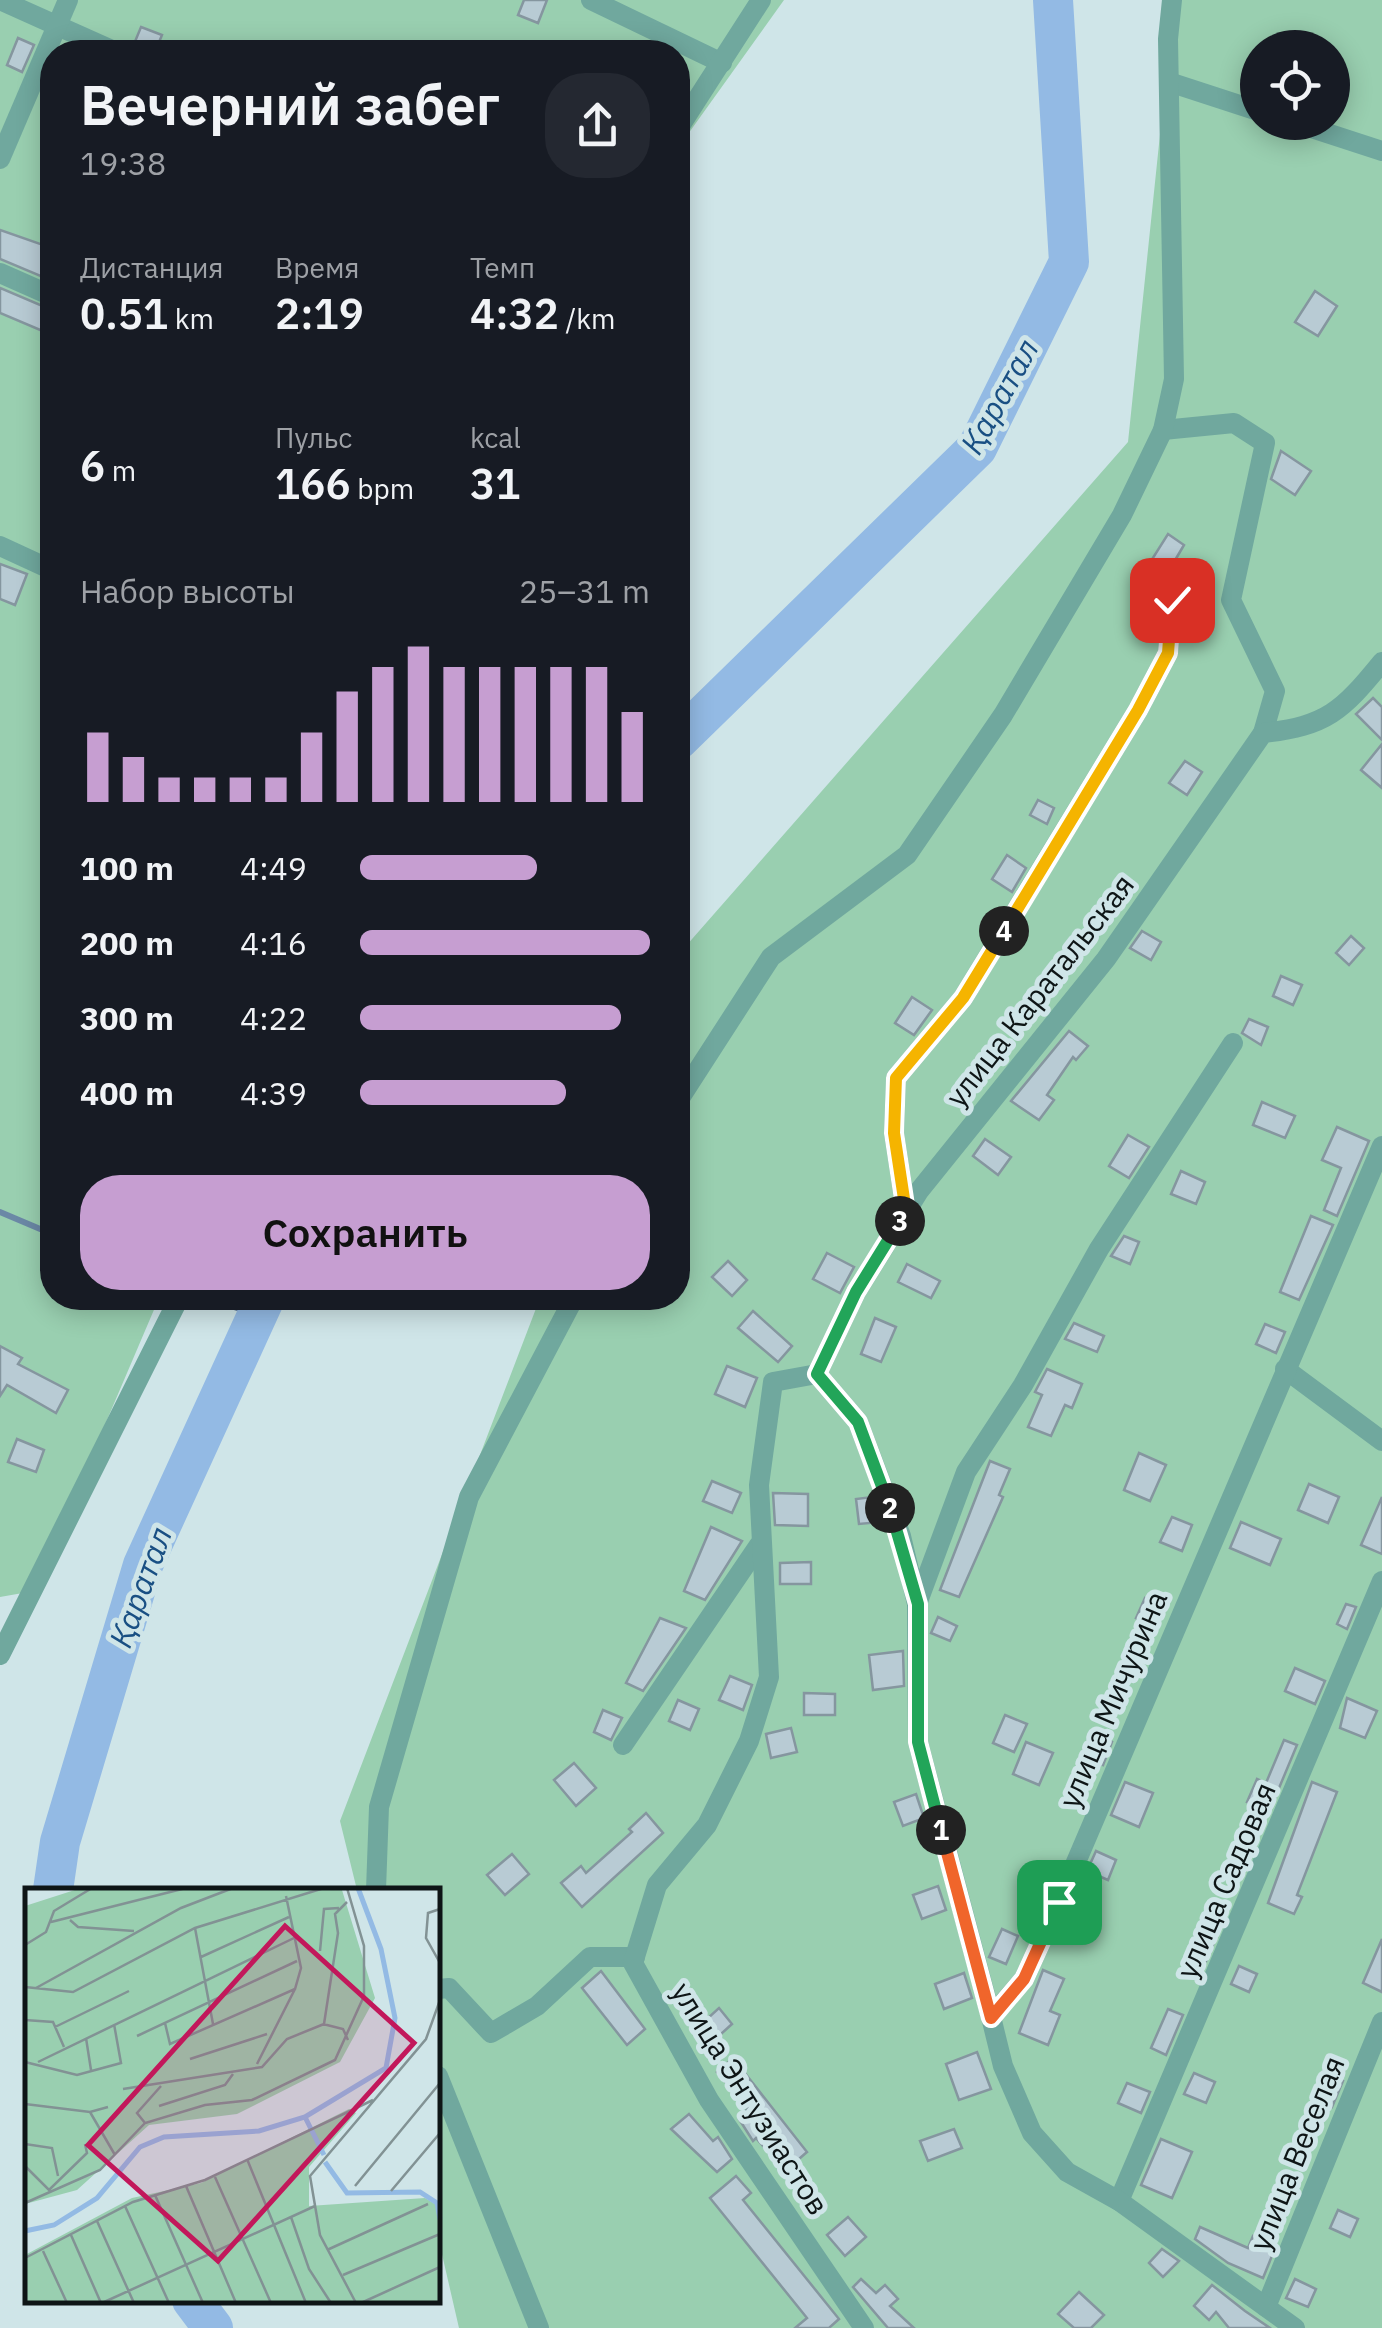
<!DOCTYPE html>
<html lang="ru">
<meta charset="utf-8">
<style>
:root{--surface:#171b24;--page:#242831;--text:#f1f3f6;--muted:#9ea1a6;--accent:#c69ed1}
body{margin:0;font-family:"IBM Plex Sans",sans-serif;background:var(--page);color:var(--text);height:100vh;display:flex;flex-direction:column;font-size:38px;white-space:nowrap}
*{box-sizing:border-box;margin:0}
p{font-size:32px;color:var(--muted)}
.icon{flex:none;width:55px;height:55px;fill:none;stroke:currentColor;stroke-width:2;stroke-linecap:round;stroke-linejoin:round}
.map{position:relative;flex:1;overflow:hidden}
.details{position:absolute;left:40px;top:40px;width:650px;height:1270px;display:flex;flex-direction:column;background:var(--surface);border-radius:40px;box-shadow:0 5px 25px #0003}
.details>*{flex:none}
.fabs{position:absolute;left:1240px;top:30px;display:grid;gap:20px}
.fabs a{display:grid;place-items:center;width:110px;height:110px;border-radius:50%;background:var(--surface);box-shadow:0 5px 25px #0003;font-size:50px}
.pin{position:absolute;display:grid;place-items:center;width:85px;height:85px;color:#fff;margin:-42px;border-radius:20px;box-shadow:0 5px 15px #0006}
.km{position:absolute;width:50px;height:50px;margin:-25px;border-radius:50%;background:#222;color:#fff;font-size:28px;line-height:50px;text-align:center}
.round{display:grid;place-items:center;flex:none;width:105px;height:105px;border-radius:40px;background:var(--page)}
.overview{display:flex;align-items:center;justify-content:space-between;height:170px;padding:0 40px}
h1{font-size:55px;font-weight:600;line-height:75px}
.metrics{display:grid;grid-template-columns:repeat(3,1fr);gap:15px;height:170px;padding:10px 40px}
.metrics div{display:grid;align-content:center}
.metrics b{font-size:42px;font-weight:600}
.metrics small{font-size:28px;font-weight:400}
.metrics p{font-size:28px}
.chart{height:280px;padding:20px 40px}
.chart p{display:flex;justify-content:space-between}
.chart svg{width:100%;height:180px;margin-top:10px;stroke:var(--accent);stroke-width:6}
.cta{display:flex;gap:20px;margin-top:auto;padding:20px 40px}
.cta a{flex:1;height:115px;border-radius:40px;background:var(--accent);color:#111;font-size:40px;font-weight:600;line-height:115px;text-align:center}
ul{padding:0 40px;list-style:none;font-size:32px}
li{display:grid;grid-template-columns:160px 120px 1fr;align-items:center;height:75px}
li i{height:25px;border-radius:12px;background:var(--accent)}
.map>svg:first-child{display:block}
</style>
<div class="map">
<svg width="1382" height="2328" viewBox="0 0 1382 2328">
<rect width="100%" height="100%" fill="#cfe5e8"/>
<g fill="#99cfb0" fill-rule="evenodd">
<path d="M0,0H784L678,148V52H52V1298H159L34,1591L0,1597Z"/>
<path d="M1174,0H1382V2328H459L438,2237V1890H357L340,1821L540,1298H678V955L1128,442ZM1258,48H1332V122H1258Z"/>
</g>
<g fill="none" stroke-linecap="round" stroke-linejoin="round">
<g stroke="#6b88a6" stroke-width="6">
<path d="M0,1212L52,1234"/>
<path d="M211,1298L255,1315"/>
</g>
<g stroke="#93bae4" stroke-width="40">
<path d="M678,740L977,448L1069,262L1053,0"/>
<path d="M53,1890L60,1842L143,1565L265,1298"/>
<path d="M192,2300L213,2328"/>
</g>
</g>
<g fill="#b8cbd4" stroke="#85969f" stroke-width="2.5">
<path d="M524,0H547L538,23L518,15Z"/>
<path d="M141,27L162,35L155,52L134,44Z"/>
<path d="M18,38L34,45L22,72L7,65Z"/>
<path d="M0,230L52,248L50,280L0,259Z"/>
<path d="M0,288L52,310L45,332L0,313Z"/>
<path d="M1315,291L1337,306L1318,336L1295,322Z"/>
<path d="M1281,451L1311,471L1295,495L1271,479Z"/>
<path d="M1168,534L1184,545L1151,601L1132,591Z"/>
<path d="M0,564L27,574L15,605L0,599Z"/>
<path d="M1373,698L1382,707V740L1356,714Z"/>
<path d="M1382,744V788L1361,770Z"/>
<path d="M1185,761L1202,772L1187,795L1169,783Z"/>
<path d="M1038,800L1054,808L1047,824L1030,815Z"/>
<path d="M1007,855L1026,868L1012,892L992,879Z"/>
<path d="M1142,931L1161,942L1151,960L1130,948Z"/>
<path d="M1351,936L1364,948L1349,965L1336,953Z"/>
<path d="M1281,976L1302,985L1293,1005L1273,996Z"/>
<path d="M912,997L932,1010L914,1035L895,1023Z"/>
<path d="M1249,1019L1268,1027L1261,1045L1242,1033Z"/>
<path d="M1069,1031L1088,1046L1076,1060L1073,1057L1047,1095L1054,1100L1039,1120L1011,1101Z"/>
<path d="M1262,1102L1295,1116L1285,1138L1253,1125Z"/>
<path d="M1337,1127L1369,1141L1337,1216L1324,1210L1341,1168L1322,1160Z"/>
<path d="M1128,1135L1149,1147L1129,1178L1109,1166Z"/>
<path d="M985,1139L1011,1157L998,1175L973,1156Z"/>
<path d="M1181,1171L1205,1182L1196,1204L1171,1194Z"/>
<path d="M1311,1216L1333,1225L1299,1300L1280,1292Z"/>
<path d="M1124,1236L1139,1242L1130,1264L1111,1256Z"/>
<path d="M827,1253L854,1267L840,1293L813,1279Z"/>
<path d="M728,1261L747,1280L732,1296L712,1277Z"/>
<path d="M907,1264L940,1281L931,1298L898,1282Z"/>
<path d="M753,1311L792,1346L778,1362L738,1328Z"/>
<path d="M875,1318L896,1327L881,1362L861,1354Z"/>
<path d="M1074,1323L1104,1336L1097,1352L1065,1339Z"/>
<path d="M1265,1324L1285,1332L1276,1353L1256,1344Z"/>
<path d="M0,1346L22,1358L18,1364L68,1390L56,1413L7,1385L0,1396Z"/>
<path d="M727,1366L757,1378L745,1407L715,1394Z"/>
<path d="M1047,1369L1082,1384L1072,1408L1065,1405L1051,1436L1028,1427L1042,1395L1035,1392Z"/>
<path d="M17,1439L44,1450L36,1472L8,1462Z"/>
<path d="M1139,1453L1166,1465L1150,1501L1124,1490Z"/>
<path d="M990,1461L1010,1469L999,1495L1003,1497L959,1597L940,1590Z"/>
<path d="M712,1481L741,1493L732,1513L703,1501Z"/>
<path d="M1309,1484L1339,1497L1328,1523L1298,1510Z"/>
<path d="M773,1493L808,1494V1526L775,1525Z"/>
<path d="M872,1497L881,1522L859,1524L856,1499Z"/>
<path d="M1382,1497V1554L1361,1545Z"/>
<path d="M1172,1517L1192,1525L1182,1551L1160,1542Z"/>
<path d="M1241,1522L1281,1539L1270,1565L1230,1548Z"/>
<path d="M711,1527L742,1541L705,1600L684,1591Z"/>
<path d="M811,1562V1584H780V1563Z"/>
<path d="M1145,1598L1164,1606L1155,1626L1136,1618Z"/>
<path d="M1346,1604L1356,1607L1347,1629L1337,1624Z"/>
<path d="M938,1617L957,1626L950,1641L931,1633Z"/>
<path d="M660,1618L686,1628L643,1691L626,1683Z"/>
<path d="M903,1651L904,1686L873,1690L869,1655Z"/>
<path d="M1295,1668L1325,1681L1315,1704L1285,1691Z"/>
<path d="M730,1676L752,1685L743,1710L719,1700Z"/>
<path d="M804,1693L835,1694V1715H804Z"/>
<path d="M1347,1698L1377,1711L1365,1738L1340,1728Z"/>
<path d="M678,1700L699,1709L690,1730L669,1721Z"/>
<path d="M603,1710L622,1718L611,1740L594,1732Z"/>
<path d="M1005,1715L1027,1724L1014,1752L993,1743Z"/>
<path d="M791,1728L797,1752L771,1758L766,1734Z"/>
<path d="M1093,1734L1112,1742L1103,1765L1083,1757Z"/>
<path d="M1284,1740L1297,1745L1269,1812L1247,1802L1257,1779L1266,1783Z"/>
<path d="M1026,1742L1053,1753L1039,1785L1013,1774Z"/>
<path d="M574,1763L596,1788L576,1806L554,1780Z"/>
<path d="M1125,1782L1153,1793L1139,1827L1111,1815Z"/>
<path d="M1312,1782L1337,1792L1297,1895L1302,1897L1294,1914L1268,1903Z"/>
<path d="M916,1794L924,1818L903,1826L894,1802Z"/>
<path d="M646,1813L663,1833L582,1907L561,1883L581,1866L586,1873L632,1832L629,1829Z"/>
<path d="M1096,1851L1116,1860L1108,1880L1087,1871Z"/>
<path d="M512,1854L529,1874L505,1895L487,1875Z"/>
<path d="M938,1886L946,1910L922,1919L913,1895Z"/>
<path d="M1216,1908L1227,1912L1206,1961L1187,1953L1195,1935L1204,1938Z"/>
<path d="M1002,1929L1018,1936L1006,1964L989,1957Z"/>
<path d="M1382,1939V1992L1363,1983Z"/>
<path d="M1239,1966L1257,1974L1249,1992L1231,1984Z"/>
<path d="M1043,1970L1064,1979L1050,2011L1060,2015L1048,2045L1019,2033Z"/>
<path d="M601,1971L645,2029L627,2045L582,1988Z"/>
<path d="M964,1973L972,1998L944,2009L935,1984Z"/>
<path d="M719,2008L732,2024L711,2043L697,2028Z"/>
<path d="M1168,2009L1183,2015L1166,2055L1151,2048Z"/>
<path d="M977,2052L991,2089L959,2100L946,2064Z"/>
<path d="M733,2058L807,2152L785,2171L756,2138L753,2141L739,2119L748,2108L717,2072Z"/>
<path d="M1323,2072L1343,2081L1332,2107L1311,2098Z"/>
<path d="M1194,2073L1215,2082L1206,2103L1184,2094Z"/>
<path d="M1127,2083L1150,2092L1141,2113L1118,2103Z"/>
<path d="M689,2114L713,2141L718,2137L732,2159L717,2172L671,2129Z"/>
<path d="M954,2129L962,2148L928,2161L920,2141Z"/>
<path d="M1161,2139L1192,2152L1172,2198L1141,2185Z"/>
<path d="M736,2176L751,2193L743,2200L839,2319L829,2328H795L807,2318L710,2198Z"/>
<path d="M1338,2210L1358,2219L1350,2237L1330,2228Z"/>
<path d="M848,2217L866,2237L845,2256L827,2235Z"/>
<path d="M1200,2227L1248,2248L1253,2236L1276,2246L1263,2278L1228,2263L1195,2239Z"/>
<path d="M1162,2249L1179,2261L1163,2277L1149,2263Z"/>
<path d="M861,2279L876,2293L885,2285L898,2299L890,2306L914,2328H888L853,2287Z"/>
<path d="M1295,2279L1316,2289L1308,2307L1286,2298Z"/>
<path d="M1212,2285L1245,2311L1270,2328H1229L1216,2312L1209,2320L1194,2306Z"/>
<path d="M1079,2292L1104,2315L1091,2328H1074L1058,2314Z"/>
</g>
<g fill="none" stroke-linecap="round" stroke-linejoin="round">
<g stroke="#70a89e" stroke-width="20">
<path d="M0,0L116,52"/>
<path d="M591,0L722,63"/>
<path d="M1169,82L1258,111"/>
<path d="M1293,122L1382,151"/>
<path d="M678,129L761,0"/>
<path d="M0,159L68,0"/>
<path d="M0,273L52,296"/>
<path d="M1163,430L1234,423L1265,443L1231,600L1275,691L1263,733"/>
<path d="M0,546L52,570"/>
<path d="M678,1101L771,957L907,855L1003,715L1122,515L1163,430L1174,379L1168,39L1172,0"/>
<path d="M906,1212L894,1133L896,1078L963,998L1138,710L1168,653L1171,600"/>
<path d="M1285,1369L1382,1441"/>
<path d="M817,1374L858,1422L901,1536L917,1604L918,1742L991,2017"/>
<path d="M917,1604L966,1472L1023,1385L1099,1249L1233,1043"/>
<path d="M0,1655L179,1298"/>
<path d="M623,1745L759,1545"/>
<path d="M376,1890L379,1807L469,1497L574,1298"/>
<path d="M438,1989L449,1988L491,2033L537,2006L590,1957H635"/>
<path d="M438,2076L539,2328"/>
<path d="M1119,2201L1382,1581"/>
<path d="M1266,2307L1382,2022"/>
<path d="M864,2328L709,2100L633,1963L657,1885L707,1825L749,1741L769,1677L759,1485L773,1382L817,1374L856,1292L919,1191L1106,959L1263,733C1327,726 1342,711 1382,662"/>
<path d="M1295,2328L1119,2201L1067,2172L1032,2133L1003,2066L991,2017L1024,1979L1059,1902L1382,1146"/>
</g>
</g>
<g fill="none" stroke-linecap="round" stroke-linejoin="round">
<g stroke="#fff" stroke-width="20">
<path id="split-1" d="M941,1830L991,2018L1024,1979L1059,1902"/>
</g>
<g stroke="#fff" stroke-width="20">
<path id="split-2" d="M890,1508L918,1604V1742L941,1830"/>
</g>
<g stroke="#fff" stroke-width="20">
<path id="split-3" d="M890,1508L858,1422L817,1374L856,1292L900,1221"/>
</g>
<g stroke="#fff" stroke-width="20">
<path id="split-4" d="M900,1221L906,1212L894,1133L896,1078L963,998L1004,931"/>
</g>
<g stroke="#fff" stroke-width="20">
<path id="split-5" d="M1004,931L1138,710L1168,653L1172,600"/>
</g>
<use href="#split-1" stroke="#f0652b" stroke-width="12"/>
<use href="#split-2" stroke="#22a559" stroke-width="12"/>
<use href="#split-3" stroke="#22a559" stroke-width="12"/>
<use href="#split-4" stroke="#f5b400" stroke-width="12"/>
<use href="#split-5" stroke="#f5b400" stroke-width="12"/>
</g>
<g text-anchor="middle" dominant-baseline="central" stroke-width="10" stroke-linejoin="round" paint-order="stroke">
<g font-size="30" fill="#0e1516" stroke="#cfe5e8">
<text transform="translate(1039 990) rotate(-52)">улица Каратальская</text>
<text transform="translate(1112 1699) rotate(-67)">улица Мичурина</text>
<text transform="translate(1225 1880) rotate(-67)">улица Садовая</text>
<text transform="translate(751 2098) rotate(58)">улица Энтузиастов</text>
<text transform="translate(1296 2153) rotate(-68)">улица Веселая</text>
</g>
<g font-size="32" font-style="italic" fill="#194f83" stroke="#cfe5e8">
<text transform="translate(999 396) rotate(-61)">Қаратал</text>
<text transform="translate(140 1587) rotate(-70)">Қаратал</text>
</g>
</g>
<g transform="translate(25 1888)">
<rect width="415" height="415" fill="#cfe5e8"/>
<path d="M56,0L317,2L350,110L315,174L212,226L124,237L52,302L0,316V18ZM324,221L331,225L284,279V318L400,310L415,319V415H0V367L107,310L176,295Z" fill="#99cfb0"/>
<path fill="none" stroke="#93bae4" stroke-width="5" d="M280,229L299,267M300,274L322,305L395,304L412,315L415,331M0,343L29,337L72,310L115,259L139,249L234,243L280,229L361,180L370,130L356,61L333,0"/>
<path fill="none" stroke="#829294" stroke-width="2.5" d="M415,21L403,25L401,50L415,75M45,32L53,39L109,43M26,34L161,0M170,40L188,136M0,57L21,44L29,23L67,0M295,63L299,21L314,20M176,69L264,29M0,99L48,104L170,40L299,0M11,100L156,20L208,0M0,132L28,134L39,159M140,135L145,156L270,101L276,80L261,8M298,136L318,141L323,152M30,139L104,103M112,148L272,73M61,150L66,182M165,171L242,146M0,174L52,187L96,175L89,136M13,174L269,50M232,176L270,101M98,201L237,179L262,151L299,136L313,45L310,26L322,14M0,216L65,224L83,219M134,218L200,197L208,186M65,224L90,267M120,235L112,225L136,198M0,256L27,260L33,288M222,271L281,415M0,278L24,302L62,265L60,256M190,289L246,415M161,298L211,415M330,298L415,195M366,303L415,245M130,307L178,415M0,315L75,282L120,235L180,217L227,212L310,172L339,108V58L322,0M100,318L144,415M266,329L284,381L306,415M72,333L109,415M46,347L76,415M302,362L403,316M18,363L42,415M0,370L108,314L180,292L348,212M318,387L415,346M77,415L290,318M331,415L295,347L285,288L401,151L415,112M336,415L415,379"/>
<path fill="#c2185b" fill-opacity="0.15" stroke="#c2185b" stroke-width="5" d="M260,38L389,155L193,373L63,257Z"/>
<rect width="415" height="415" fill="none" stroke="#0e1516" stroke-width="5"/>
</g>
</svg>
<div class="fabs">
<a><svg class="icon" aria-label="locate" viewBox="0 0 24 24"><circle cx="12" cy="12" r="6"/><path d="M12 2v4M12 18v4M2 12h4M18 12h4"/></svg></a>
</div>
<div class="pin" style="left:1059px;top:1902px;background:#1e9e55"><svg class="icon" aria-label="arrive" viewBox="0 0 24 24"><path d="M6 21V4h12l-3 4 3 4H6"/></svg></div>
<div class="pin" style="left:1172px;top:600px;background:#d93025"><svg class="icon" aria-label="check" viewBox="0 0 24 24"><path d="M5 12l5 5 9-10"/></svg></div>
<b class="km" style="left:941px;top:1830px">1</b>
<b class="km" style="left:890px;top:1508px">2</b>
<b class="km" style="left:900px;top:1221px">3</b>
<b class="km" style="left:1004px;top:931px">4</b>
<section class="details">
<div class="overview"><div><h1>Вечерний забег</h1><p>19:38</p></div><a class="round"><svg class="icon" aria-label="share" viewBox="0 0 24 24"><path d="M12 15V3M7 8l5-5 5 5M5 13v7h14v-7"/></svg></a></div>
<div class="metrics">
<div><p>Дистанция</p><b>0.51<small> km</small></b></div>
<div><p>Время</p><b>2:19</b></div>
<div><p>Темп</p><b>4:32<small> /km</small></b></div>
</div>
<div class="metrics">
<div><b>6<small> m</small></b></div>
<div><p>Пульс</p><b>166<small> bpm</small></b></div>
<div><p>kcal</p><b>31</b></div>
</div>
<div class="chart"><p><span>Набор высоты</span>25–31 m</p>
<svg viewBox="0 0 160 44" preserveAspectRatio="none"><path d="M5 44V27M15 44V33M25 44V38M35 44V38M45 44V38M55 44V38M65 44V27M75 44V17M85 44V11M95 44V6M105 44V11M115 44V11M125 44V11M135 44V11M145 44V11M155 44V22"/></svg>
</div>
<ul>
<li><b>100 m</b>4:49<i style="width:61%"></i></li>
<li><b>200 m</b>4:16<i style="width:100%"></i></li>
<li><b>300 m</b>4:22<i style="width:90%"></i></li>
<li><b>400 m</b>4:39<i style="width:71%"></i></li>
</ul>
<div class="cta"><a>Сохранить</a></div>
</section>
</div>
